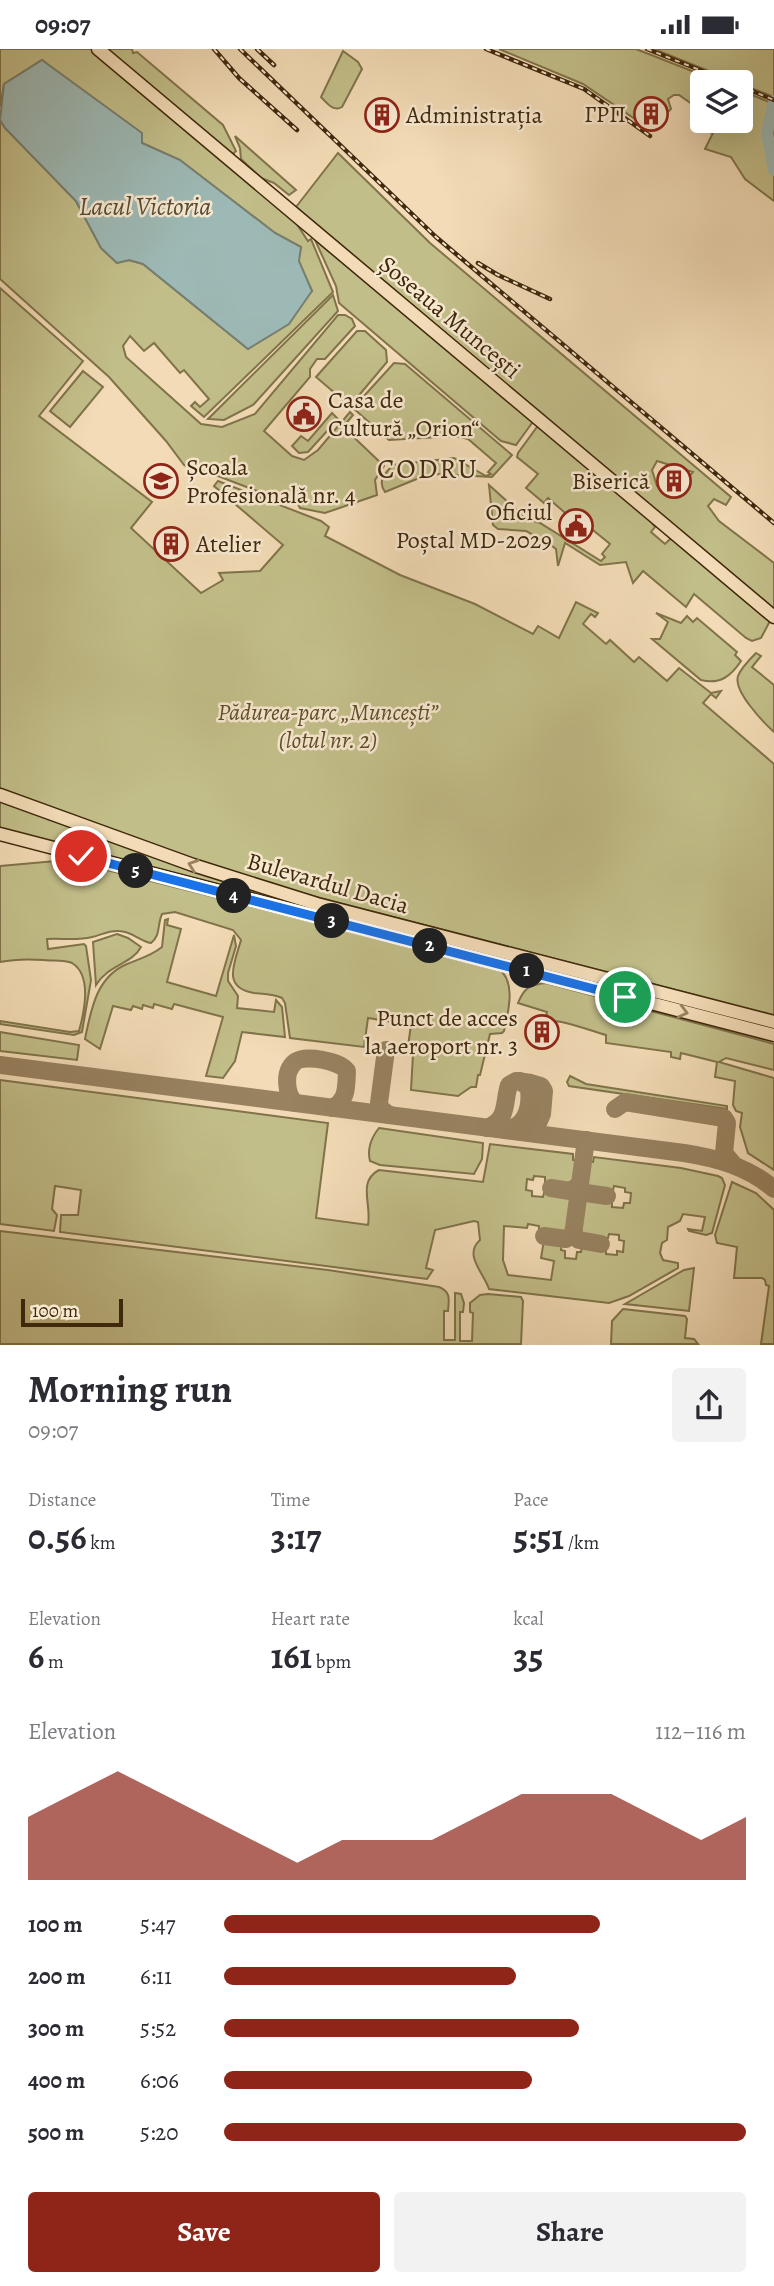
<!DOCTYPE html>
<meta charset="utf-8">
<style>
:root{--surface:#fff;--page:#f2f2f3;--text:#2b2b33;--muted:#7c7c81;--accent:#8f2418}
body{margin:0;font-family:Alegreya,serif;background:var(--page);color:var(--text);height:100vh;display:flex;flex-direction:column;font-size:26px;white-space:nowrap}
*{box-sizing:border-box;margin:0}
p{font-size:23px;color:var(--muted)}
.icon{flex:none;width:38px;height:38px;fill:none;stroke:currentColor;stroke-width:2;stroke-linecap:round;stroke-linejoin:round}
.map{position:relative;height:1296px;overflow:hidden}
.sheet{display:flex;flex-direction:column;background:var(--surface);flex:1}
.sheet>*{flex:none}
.tools{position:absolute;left:690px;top:21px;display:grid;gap:14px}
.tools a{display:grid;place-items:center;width:63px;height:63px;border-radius:7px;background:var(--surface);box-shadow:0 7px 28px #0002;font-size:35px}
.scale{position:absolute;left:21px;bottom:18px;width:102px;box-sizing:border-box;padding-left:7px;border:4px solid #3f280b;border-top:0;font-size:19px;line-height:24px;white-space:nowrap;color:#3f280b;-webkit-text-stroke:5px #f7e8d0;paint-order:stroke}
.pin{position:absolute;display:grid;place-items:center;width:60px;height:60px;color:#fff;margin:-30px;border:4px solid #fff;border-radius:50%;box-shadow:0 2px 7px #0007}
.km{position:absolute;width:35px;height:35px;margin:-18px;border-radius:50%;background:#222;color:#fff;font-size:19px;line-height:35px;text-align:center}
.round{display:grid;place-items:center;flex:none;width:74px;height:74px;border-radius:7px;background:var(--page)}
.summary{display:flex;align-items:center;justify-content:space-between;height:119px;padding:0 28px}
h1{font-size:38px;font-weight:700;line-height:52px}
.stats{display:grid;grid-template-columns:repeat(3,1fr);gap:10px;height:119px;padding:7px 28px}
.stats div{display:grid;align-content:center}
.stats b{font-size:35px;font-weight:700}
.stats small{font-size:19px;font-weight:400}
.stats p{font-size:19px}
.chart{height:196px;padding:14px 28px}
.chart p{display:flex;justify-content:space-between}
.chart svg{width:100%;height:126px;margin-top:7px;fill:var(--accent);opacity:.7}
.action{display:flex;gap:14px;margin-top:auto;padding:14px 28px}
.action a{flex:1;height:80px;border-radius:7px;background:var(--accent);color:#fff;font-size:28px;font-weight:700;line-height:80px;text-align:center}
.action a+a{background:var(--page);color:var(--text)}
ul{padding:0 28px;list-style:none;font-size:23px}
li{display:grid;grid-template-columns:112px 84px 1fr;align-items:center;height:52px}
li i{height:18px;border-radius:9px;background:var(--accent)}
.status{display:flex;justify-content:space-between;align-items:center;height:49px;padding:0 35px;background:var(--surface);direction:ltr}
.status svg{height:19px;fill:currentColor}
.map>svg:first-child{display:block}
</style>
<div class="status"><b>09:07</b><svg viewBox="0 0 49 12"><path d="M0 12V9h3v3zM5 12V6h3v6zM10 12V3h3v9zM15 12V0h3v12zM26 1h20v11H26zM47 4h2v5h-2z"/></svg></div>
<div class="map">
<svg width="774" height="1296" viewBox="0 0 774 1296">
<rect width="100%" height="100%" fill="#f2dbb6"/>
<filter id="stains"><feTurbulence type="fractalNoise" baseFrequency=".00286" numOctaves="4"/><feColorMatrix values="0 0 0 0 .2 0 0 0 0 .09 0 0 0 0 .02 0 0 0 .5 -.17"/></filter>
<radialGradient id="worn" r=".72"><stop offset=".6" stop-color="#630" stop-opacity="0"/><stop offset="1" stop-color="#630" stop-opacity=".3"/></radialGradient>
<g fill="#c2be89" stroke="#80734a" stroke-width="2" fill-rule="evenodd">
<path d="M0,0H92L294,171L308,192L311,190L333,243L204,368L191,357L195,353L200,358L209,350L184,321L180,324L154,294L144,302L130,287L123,297L126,308L201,375L222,378L255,365L338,266H345L352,270L355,277L325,310H317L310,320V328L264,382L292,407L304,411L318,401L350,363L353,366L343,378L384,417L375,431L377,446L325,464L300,459L298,455L275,447H270L218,427L200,424L184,416L166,392L109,328L0,230V71L5,79L76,152L101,199L117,214L129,211L143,215L248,300L312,242L298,212L301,198L275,184L180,111L142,94L42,11L4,35L0,58Z"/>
<path d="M105,0H132L133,4L137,3L223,76L236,102L233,105L230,103Z"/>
<path d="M499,0H636L720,33H702V62L679,46H674L668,50L671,60L667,64L650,54L638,72L583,35Z"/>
<path d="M654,0H774V48Z"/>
<path d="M343,2L358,13L362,20L342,58C333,63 327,54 321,48Z"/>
<path d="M740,41L774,55V152L745,130L731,108L705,100L713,84L705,82L704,72H740Z"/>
<path d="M235,87L296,141L289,146L274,134L261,129L241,110L240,99Z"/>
<path d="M338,104L430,194L731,448L726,456L714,450L708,457L719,472L774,514V560L296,158ZM657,412L693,423L672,448L657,437L652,421Z"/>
<path d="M315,191L532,369V374L516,396L501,392L339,254L336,237Z"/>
<path d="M0,239L83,312L39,367L152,453L131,479L201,544L223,531L219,524L260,522L283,496L214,437L218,432L321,472L329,478L325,487L400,526L475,555L533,585L538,577L559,589L576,553L598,564L595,568L591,565L583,575L606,595L610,591L634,613L639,608L667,632L679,619L711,644L721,642L716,649L711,645L703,654L774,715V966L297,843L214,818L0,739Z"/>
<path d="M333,246L338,262L253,356L224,371L208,370Z"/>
<path d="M357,282H365L386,301L387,313L350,357L316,328Z"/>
<path d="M394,314L405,315L512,406L492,428L436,425L424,427L385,443C377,432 385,424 393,416L454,409L486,427L491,425L488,423L496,414L468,390L456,387L389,391L353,359Z"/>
<path d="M83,322L103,338L70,378L50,362Z"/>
<path d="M332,364L338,370L308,403L299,404L292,397L301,387L308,392Z"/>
<path d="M537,378H542L648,469L655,478L651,483L665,495L670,490L675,491L770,572L761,589L752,592L746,589L694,545L686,558L643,522L633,534L626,513L600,516L565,494L558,517L556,500L552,497L526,482L498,480L493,476L489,436L527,470L540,474L601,512L605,508L602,505L610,495L583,473L579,476L548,449L544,454L526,439L538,425L517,408L518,404Z"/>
<path d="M656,564L681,574L687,567L693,573L697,569L737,603L735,606L741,612C731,627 720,636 701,631L652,590H660L668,573Z"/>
<path d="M756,604L761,607L752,618L774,636V683C764,674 733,642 738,627C741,619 750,610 756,604Z"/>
<path d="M0,750L513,912L0,780Z"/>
<path d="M67,811L498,919C517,933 508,963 504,982L502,984L490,985L480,1026H478L476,1038H471L458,1047L411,1041L413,1005L407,1004L411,976L368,969L364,998L290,989L285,954L282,949C274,945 264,945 254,944C221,939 235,913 241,891L233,881L175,863L162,865C157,876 161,886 151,894C140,892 131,882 119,882C109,881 101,886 92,888C76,892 62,889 47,890L48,900L84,895L86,897L91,931L82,983L74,986L0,975V972L70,983L79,982C84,964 93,927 72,914C65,911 52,912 44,911C30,910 14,910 0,913V817Z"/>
<path d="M168,870L167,876L181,880L167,933L216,947L234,886L236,897L228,924V932L238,947L237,959L274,963L276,951L282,958L285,988L242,983L235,1012L223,1029L206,1027L223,968L174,955L172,960L154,955L153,959L143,956L142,960L133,957L131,961L113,957L100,1000L85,990C91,961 96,928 127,915C139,910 151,907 162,898L165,871Z"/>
<path d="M117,885L128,889L141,898C132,915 109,915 96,936L93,893Z"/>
<path d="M546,934L774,995V1021L726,1009L719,1013L774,1029V1121L748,1104L740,1078L742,1064L736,1062L733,1056L735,1032L715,1028L717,1013L681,1004L680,1010L671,1008V1003L606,994V986C591,982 557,968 545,973L547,963L518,954C524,939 529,936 546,934Z"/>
<path d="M0,983L79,996L77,1011L0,1002Z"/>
<path d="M570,1027L586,1035L727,1057V1060L569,1037L567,1033Z"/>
<path d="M0,1031L328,1074L316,1169L368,1176C372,1155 357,1133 379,1121L483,1133L490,1095L573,1105V1111L577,1112L576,1131H574V1136H551V1133H545V1128L534,1127L533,1131L527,1130L526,1141L532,1142V1147L543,1148L544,1144L568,1145V1147L572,1148L570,1178H568L567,1184H544V1181H539V1177L528,1175L527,1179L504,1177L503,1211L508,1226L551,1231L554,1212L541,1209L544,1191L562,1193L561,1201L565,1202V1209L576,1210L577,1203H581L582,1196L600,1198V1201H606V1205L617,1206V1202L623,1203L624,1192L619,1191V1186L609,1185L608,1189H583L579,1186L580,1155H583L584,1149L606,1150V1152L612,1153V1158L623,1159L624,1154H630L631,1144L625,1143V1139L614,1137L613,1141L589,1140V1138H585V1119H588V1113H593L594,1108L681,1119L718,1127L722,1129L725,1136L712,1184L706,1186L689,1182L688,1180L702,1182L705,1168L683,1165L680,1172L668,1178L667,1191L662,1194L660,1204L663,1211L678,1214V1219L629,1247L609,1254L489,1240C484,1224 463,1206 480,1191L478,1173L474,1172L435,1181L426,1219L433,1221L427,1230L60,1183L61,1166H78L81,1141L55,1137L52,1160L57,1166L54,1182L0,1175Z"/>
<path d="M379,1079L483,1094L482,1110L474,1125L380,1116L370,1112C367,1100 371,1089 379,1079Z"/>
<path d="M732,1133L756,1144L774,1161V1295H761L769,1237L766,1236L765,1231L762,1229H734L737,1198L717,1194L715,1186Z"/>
<path d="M0,1182L328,1221L439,1238C451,1243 449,1250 448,1262H444V1291H455V1244L461,1245L464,1254L463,1263H460V1292H472L473,1264L470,1263V1254L480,1246L488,1245L521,1248L523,1252L521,1295H0Z"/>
<path d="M694,1219L689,1262L625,1255L684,1221Z"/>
<path d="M623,1260L685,1267L687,1270L685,1289L694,1290L698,1295H611L612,1272Z"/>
</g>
<path fill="#9db9b5" stroke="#777f71" stroke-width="2" d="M42,11L142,84V94L180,111L275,184L301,198L299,212L312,242L289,275L248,300L143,215L129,211L117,214L101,199L76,152L5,79L0,71L4,35Z"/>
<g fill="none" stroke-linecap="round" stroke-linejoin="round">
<path stroke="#9db9b5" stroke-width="12" d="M774,52L767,84L774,121"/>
<g stroke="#988260" stroke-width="18">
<path d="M386,1001L379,1054L381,1060L389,1066"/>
<path d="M0,1016L684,1104C717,1109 748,1118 774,1140"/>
<path d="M295,1054C286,1045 283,1023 295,1013C305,1005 340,1012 347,1022C346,1038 348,1051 332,1059"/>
<path d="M615,1060L625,1053L724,1069L727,1074L724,1104L734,1116"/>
<path d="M487,1079C509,1070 503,1055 509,1036L516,1032L531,1034L541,1037L544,1042L542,1065L539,1072L532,1080L522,1083"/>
<path d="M506,1081C527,1077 531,1058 529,1039L520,1032"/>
<path d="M579,1138L586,1144L607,1147"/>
<path d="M551,1139L570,1142L580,1136"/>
<path d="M573,1186L586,1091"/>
<path d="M573,1186L579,1191L601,1195"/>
<path d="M544,1187L566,1190L573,1186"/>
</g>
<g stroke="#3f280b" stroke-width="15">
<g id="primary">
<path d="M98,0L774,568"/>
<path d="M0,746L193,816L317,855L774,973"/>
<path d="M0,785L774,986"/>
</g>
</g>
<use href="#primary" stroke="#f2dbb6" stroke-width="12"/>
<g stroke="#3f280b" stroke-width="4.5">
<g id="rail">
<path d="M214,0L239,29L297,81"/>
<path d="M240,0L436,188L774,474"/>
<path d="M257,0L274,16"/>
<path d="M486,0L584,40L650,87"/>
<path d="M647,0L730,33"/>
<path d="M740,37L774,51"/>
<path d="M478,214L498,226L550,250"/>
</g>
</g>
<use href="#rail" stroke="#f7e8d0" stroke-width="2" stroke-dasharray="5" stroke-linecap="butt"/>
</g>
<defs><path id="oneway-chevron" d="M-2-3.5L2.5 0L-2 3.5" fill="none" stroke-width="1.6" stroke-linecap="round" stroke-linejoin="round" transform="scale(1.75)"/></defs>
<g stroke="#988260">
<use href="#oneway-chevron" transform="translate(193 816) rotate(-161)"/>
<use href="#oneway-chevron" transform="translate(683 963) rotate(14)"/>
</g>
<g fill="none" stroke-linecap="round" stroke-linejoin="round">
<g stroke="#fff" stroke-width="14">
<path id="route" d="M81,807L625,948"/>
</g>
<use href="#route" stroke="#1a73e8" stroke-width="9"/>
</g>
<defs>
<g id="building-ring" transform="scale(1.75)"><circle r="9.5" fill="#f7e8d0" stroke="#8f2418" stroke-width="1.5"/><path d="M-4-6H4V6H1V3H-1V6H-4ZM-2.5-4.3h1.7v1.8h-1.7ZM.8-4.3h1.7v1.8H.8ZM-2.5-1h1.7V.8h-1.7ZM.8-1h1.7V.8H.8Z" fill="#8f2418"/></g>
<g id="civic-ring" transform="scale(1.75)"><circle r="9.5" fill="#f7e8d0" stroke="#8f2418" stroke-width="1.5"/><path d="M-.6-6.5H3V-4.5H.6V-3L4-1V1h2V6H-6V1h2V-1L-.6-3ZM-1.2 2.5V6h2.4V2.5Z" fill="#8f2418"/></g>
<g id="university-ring" transform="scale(1.75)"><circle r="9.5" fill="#f7e8d0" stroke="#8f2418" stroke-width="1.5"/><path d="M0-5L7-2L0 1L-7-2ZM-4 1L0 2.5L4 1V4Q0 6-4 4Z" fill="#8f2418"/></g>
</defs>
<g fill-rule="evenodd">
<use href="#building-ring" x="651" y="65"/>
<use href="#building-ring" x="382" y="66"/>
<use href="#civic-ring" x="304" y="365"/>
<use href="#university-ring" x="161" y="432"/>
<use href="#building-ring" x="674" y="432"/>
<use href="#civic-ring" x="576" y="477"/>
<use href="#building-ring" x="171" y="495"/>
<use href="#building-ring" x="542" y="983"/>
</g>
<g text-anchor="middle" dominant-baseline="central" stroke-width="5" stroke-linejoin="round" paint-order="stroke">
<g font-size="24" fill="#3f280b" stroke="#f7e8d0" text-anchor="end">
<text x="626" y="65">ГРП</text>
<text x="406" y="66" text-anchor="start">Administrația</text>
<text x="328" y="351" text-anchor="start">Casa de<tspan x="328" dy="28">Cultură „Orion“</tspan></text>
<text x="186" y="418" text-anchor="start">Școala<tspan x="186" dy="28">Profesională nr. 4</tspan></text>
<text x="650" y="432">Biserică</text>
<text x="552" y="463">Oficiul<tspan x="552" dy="28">Poștal MD-2029</tspan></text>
<text x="196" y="495" text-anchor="start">Atelier</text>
<text x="518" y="969">Punct de acces<tspan x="518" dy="28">la aeroport nr. 3</tspan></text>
</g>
<g font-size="24" fill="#3f280b" stroke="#f7e8d0">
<text transform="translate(450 268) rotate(40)">Șoseaua Muncești</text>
<text transform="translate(328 834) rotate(16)">Bulevardul Dacia</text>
</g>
<g font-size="24" font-style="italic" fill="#604e2a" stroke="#f7e8d0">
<text x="328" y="663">Pădurea-parc „Muncești”<tspan x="328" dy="28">(lotul nr. 2)</tspan></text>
</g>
<g font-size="26" font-style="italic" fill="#564c36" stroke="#f7e8d0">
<text x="145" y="157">Lacul Victoria</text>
</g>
<g font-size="28" letter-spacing="2" fill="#3f280b" stroke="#f7e8d0">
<text x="428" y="420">CODRU</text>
</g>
</g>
<rect width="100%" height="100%" filter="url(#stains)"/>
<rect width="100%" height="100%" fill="url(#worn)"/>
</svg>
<div class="tools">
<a><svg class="icon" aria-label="layers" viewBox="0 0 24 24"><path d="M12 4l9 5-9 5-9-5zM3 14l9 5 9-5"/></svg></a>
</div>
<div class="scale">100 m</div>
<div class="pin" style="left:625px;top:948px;background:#1e9e55"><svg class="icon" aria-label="arrive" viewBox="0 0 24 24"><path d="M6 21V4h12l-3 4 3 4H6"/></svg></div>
<div class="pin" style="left:81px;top:807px;background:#d93025"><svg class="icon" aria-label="check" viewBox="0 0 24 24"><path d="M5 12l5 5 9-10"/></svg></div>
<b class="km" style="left:527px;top:922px">1</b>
<b class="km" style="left:430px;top:897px">2</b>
<b class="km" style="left:332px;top:872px">3</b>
<b class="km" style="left:234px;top:847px">4</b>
<b class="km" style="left:136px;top:822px">5</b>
</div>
<section class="sheet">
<div class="summary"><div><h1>Morning run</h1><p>09:07</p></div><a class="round"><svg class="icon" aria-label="share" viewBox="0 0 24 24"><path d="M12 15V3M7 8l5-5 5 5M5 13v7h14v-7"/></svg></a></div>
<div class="stats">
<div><p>Distance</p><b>0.56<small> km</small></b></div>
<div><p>Time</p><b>3:17</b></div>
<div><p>Pace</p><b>5:51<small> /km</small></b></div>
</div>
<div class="stats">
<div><p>Elevation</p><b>6<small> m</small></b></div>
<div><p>Heart rate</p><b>161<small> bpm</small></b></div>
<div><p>kcal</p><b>35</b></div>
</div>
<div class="chart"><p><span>Elevation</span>112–116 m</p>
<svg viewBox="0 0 160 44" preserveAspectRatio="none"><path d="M0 44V22L10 14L20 6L30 14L40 22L50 30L60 38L70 30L80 30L90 30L100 22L110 14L120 14L130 14L140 22L150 30L160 22V44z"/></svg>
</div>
<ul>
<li><b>100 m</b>5:47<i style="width:72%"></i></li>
<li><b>200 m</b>6:11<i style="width:56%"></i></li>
<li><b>300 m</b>5:52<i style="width:68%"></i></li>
<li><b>400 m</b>6:06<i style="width:59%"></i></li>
<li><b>500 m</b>5:20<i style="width:100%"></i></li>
</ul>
<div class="action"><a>Save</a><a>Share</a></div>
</section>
